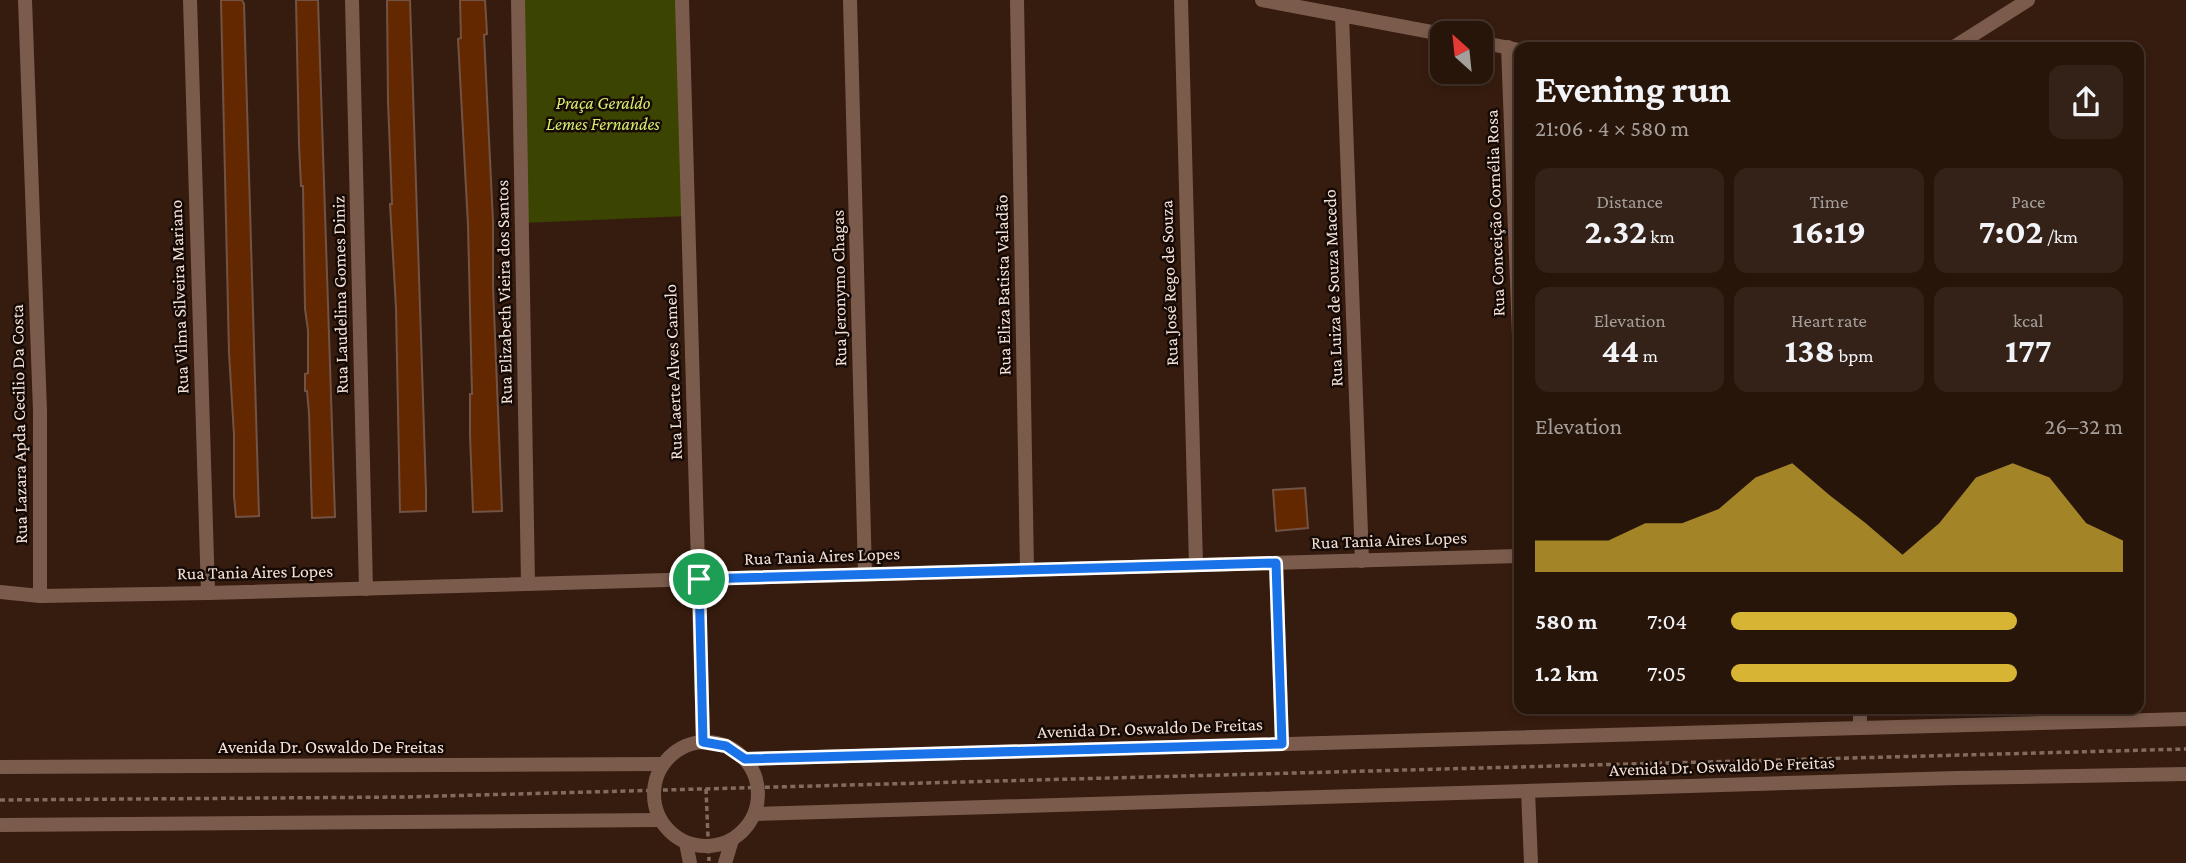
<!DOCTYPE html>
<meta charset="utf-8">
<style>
:root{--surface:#28150a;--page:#342218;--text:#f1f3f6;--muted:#a59f9c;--line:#44342b;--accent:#d8b434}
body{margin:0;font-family:"Crimson Pro",serif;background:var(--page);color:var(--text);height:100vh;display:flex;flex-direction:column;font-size:26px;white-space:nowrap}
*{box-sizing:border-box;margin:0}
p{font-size:23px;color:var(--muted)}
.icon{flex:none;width:38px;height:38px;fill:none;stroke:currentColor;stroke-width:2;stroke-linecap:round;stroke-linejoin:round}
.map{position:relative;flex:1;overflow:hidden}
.panel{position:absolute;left:1514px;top:42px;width:630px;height:672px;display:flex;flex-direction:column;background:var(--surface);border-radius:14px;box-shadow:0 4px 10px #0003,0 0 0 2px var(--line)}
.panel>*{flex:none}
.needle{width:46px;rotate:333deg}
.controls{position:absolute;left:1430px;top:21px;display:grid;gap:14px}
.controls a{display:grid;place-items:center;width:63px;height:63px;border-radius:14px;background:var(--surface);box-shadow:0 4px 10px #0003,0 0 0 2px var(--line);font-size:35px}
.pin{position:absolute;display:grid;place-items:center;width:60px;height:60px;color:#fff;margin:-30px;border:4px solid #fff;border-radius:50%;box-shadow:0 2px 7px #0007}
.round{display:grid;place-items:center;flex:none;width:74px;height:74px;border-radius:14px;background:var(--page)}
.head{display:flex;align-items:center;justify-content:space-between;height:119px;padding:0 21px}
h1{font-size:38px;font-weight:700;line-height:52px}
.metrics{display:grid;grid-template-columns:repeat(3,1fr);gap:10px;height:119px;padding:7px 21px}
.metrics div{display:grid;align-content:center;border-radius:14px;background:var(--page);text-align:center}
.metrics b{font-size:35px;font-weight:700}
.metrics small{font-size:19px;font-weight:400}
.metrics p{font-size:19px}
.chart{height:196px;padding:14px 21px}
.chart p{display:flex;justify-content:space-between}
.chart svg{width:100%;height:126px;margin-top:7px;fill:var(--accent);opacity:.7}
ul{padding:0 21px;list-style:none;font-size:23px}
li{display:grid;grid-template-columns:112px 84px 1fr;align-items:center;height:52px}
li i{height:18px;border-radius:9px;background:var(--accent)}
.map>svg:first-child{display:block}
</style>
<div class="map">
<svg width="2186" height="863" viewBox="0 0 2186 863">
<rect width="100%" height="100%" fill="#361c0e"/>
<path fill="#3b4401" d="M518,0H682L688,216L522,223Z"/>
<g fill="#642800" stroke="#725343" stroke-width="2">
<path d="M221,0H242L244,4L259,516L236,517L234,496V435L229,353Z"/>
<path d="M296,0H318L335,517L312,518L309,413L307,391H305V374L308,373V330L305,309L303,186H301L299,144Z"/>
<path d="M387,0H410L426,491V511L400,512L396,308L390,204H392L388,101Z"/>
<path d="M460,0H485L486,16L487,34L484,35L493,222V286L502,511L473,512L470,435V394H472L468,225L458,39L461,38Z"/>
<path d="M1305,488L1308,528L1276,531L1273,490Z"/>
</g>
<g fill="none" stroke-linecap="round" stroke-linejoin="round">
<g stroke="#816a5e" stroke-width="3.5" stroke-dasharray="5 3.5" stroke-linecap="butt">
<path d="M706,789L709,861"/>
<path d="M0,800L404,797L2186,749"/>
</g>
<g stroke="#7b5c4c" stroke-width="14">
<path d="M25,0L40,411V596"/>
<path d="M190,0L208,593"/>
<path d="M352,0L366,589"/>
<path d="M518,0L528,584"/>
<path d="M682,0L703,742"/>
<path d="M850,0L865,574"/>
<path d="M1017,0L1027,569"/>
<path d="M1181,0L1196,565"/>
<path d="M1262,0L1442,34"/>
<path d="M1342,15L1362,561"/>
<path d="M1480,42L1519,50"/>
<path d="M1508,47L1519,335"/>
<path d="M1954,47L2028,0"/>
<path d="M1276,563L1282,744"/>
<path d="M0,592L40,596L208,593L1519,556"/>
<path d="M1860,709V727"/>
<circle cx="706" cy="794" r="52"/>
<path d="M745,759L2186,719"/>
<path d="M0,767L663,764"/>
<path d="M1528,791L1531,863"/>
<path d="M755,814L1957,778L2186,774"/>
<path d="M0,825L660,820"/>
<path d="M686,843L690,863"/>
<path d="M725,863L732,840"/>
</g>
</g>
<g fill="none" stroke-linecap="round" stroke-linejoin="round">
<g stroke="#fff" stroke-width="14">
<path id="route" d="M1276,563L1282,744L745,759L726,746L703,742L699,579Z"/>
</g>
<use href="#route" stroke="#1a73e8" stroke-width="9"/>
</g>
<g text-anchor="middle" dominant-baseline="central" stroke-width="5" stroke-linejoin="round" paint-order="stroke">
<g font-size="18" font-style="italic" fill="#d8ee6f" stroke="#150a05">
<text x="603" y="103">Praça Geraldo<tspan x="603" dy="21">Lemes Fernandes</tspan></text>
</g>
<g font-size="18" fill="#f5e2d9" stroke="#150a05">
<text transform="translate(1495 213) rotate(-92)">Rua Conceição Cornélia Rosa</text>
<text transform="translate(1169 283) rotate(-92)">Rua José Rego de Souza</text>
<text transform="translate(1003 285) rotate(-91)">Rua Eliza Batista Valadão</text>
<text transform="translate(839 288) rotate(-91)">Rua Jeronymo Chagas</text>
<text transform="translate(1333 288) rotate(-92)">Rua Luiza de Souza Macedo</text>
<text transform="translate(504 292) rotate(-91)">Rua Elizabeth Vieira dos Santos</text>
<text transform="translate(340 295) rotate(-91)">Rua Laudelina Gomes Diniz</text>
<text transform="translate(179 297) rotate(-92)">Rua Vilma Silveira Mariano</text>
<text transform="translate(673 372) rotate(-92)">Rua Laerte Alves Camelo</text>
<text transform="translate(19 424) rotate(-91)">Rua Lazara Apda Cecilio Da Costa</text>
<text transform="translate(1389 540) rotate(-2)">Rua Tania Aires Lopes</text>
<text transform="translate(822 556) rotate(-2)">Rua Tania Aires Lopes</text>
<text transform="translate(255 572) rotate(-1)">Rua Tania Aires Lopes</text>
<text transform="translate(1150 728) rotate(-2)">Avenida Dr. Oswaldo De Freitas</text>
<text x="331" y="747">Avenida Dr. Oswaldo De Freitas</text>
<text transform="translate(1722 766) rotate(-2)">Avenida Dr. Oswaldo De Freitas</text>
</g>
</g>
</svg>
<div class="controls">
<a><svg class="needle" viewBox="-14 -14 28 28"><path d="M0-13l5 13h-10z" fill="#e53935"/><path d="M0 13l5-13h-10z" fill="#a59f9c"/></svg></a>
</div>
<div class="pin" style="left:699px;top:579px;background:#1e9e55"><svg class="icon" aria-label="arrive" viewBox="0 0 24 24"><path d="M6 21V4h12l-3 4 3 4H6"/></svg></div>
<section class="panel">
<div class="head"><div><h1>Evening run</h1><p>21:06 · 4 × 580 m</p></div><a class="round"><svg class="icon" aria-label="share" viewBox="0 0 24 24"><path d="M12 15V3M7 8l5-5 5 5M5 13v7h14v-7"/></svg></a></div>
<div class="metrics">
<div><p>Distance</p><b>2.32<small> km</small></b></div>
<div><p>Time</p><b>16:19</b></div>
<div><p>Pace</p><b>7:02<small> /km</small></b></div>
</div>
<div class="metrics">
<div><p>Elevation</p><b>44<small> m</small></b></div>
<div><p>Heart rate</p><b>138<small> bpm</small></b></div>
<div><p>kcal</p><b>177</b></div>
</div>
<div class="chart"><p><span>Elevation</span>26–32 m</p>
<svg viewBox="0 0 160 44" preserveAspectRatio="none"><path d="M0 44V33L10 33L20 33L30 27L40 27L50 22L60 11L70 6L80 17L90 27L100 38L110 27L120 11L130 6L140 11L150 27L160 33V44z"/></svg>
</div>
<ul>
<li><b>580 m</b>7:04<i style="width:73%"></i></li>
<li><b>1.2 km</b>7:05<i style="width:73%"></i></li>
</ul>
</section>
</div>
